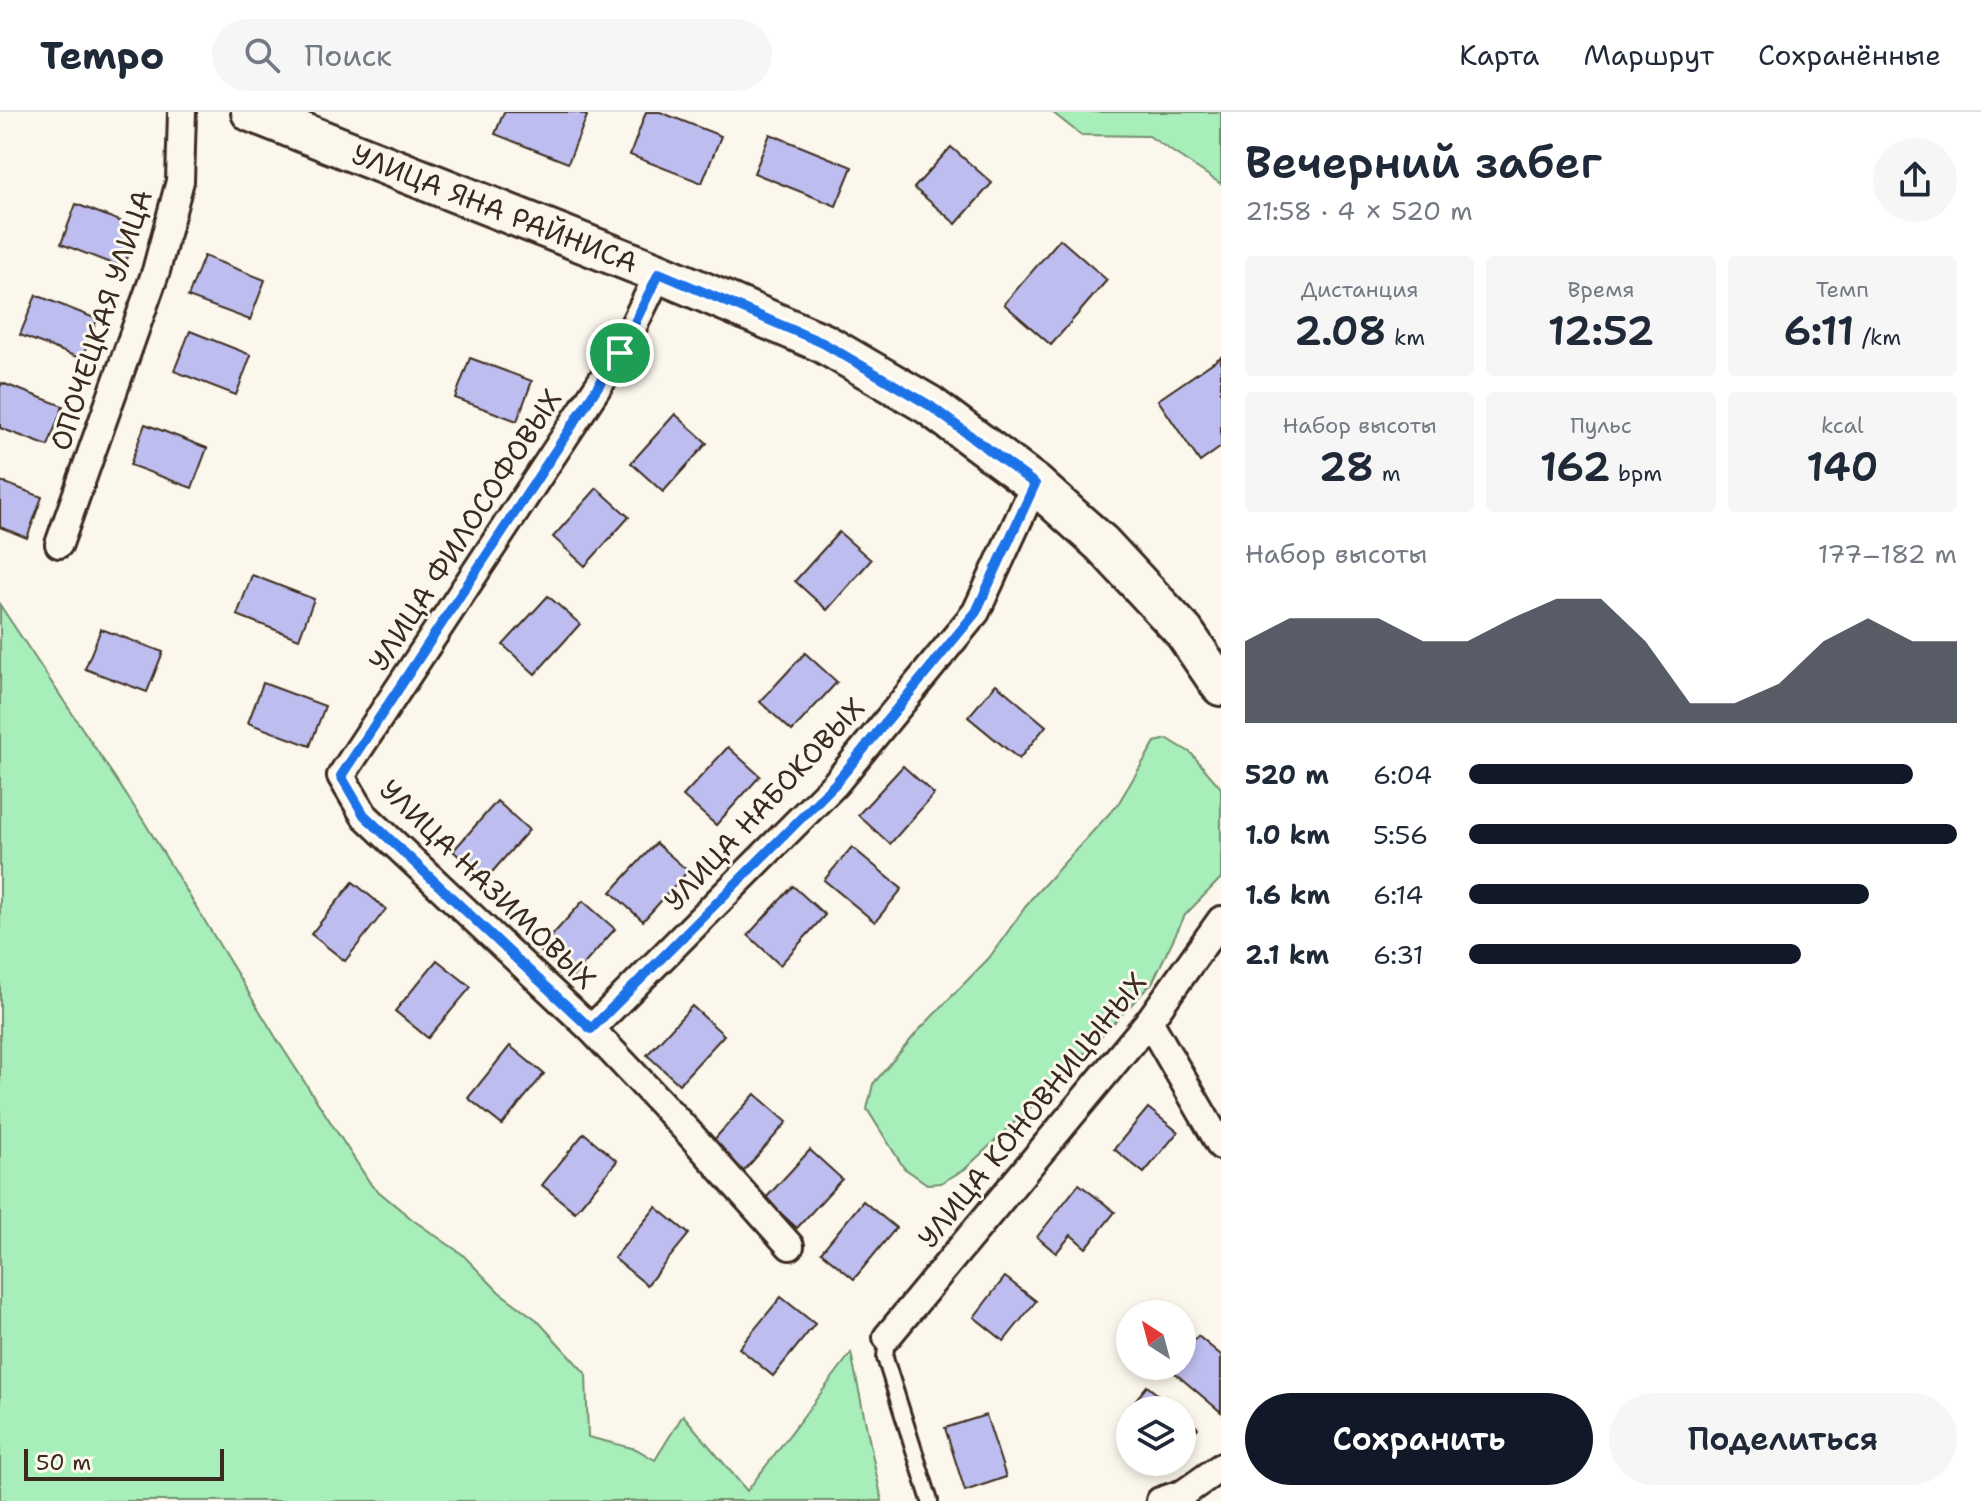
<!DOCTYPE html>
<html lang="ru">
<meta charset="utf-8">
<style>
:root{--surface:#fff;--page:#f6f6f7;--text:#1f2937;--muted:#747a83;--line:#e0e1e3;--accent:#111827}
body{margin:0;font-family:"Shantell Sans",sans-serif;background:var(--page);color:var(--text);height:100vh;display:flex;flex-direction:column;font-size:30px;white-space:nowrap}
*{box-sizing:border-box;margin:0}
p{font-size:26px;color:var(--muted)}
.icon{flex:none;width:44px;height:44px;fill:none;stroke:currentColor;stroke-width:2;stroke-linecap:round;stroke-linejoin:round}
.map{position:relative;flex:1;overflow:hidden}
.drawer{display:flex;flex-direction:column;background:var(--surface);width:760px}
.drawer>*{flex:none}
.needle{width:52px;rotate:324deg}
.buttons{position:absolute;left:1116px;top:1188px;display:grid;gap:16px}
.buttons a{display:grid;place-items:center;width:80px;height:80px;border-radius:50%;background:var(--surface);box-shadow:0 4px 12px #0003;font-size:40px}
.scale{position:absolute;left:24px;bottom:20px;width:200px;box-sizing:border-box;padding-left:8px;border:4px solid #3b2a1e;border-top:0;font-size:22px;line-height:28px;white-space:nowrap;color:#3b2a1e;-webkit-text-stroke:6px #fbf7ec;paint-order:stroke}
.pin{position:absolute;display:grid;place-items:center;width:68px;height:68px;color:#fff;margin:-34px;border:4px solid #fff;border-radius:50%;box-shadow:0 2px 8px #0007}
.round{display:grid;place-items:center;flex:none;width:84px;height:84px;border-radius:42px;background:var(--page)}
.overview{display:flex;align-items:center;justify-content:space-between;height:136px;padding:0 24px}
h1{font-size:44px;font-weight:600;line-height:60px}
.figures{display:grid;grid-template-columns:repeat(3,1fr);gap:12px;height:136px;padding:8px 24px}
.figures div{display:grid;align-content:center;border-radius:8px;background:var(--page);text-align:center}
.figures b{font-size:40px;font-weight:600}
.figures small{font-size:22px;font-weight:400}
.figures p{font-size:22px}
.chart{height:224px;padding:16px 24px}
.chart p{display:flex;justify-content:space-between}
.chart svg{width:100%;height:144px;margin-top:8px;fill:var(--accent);opacity:.7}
.cta{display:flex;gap:16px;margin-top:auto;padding:16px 24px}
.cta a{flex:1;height:92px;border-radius:48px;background:var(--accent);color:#fff;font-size:32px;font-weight:600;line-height:92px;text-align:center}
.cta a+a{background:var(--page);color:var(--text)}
ul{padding:0 24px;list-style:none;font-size:26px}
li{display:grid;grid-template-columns:128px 96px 1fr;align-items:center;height:60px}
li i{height:20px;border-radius:10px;background:var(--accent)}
header{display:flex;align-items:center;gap:48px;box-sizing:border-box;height:112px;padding:0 40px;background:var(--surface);border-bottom:2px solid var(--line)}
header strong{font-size:38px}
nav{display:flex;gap:44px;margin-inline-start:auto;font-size:28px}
.search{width:560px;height:72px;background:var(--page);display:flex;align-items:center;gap:20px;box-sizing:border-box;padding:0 28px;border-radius:44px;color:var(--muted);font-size:30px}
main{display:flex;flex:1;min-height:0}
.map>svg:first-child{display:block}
</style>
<header>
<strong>Tempo</strong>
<div class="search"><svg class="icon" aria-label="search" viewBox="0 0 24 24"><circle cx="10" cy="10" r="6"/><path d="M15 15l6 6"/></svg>Поиск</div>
<nav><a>Карта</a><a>Маршрут</a><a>Сохранённые</a></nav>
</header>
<main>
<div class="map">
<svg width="1221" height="1389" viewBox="0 0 1221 1389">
<rect width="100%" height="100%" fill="#fbf7ec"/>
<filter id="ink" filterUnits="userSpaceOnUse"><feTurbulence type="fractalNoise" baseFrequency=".0125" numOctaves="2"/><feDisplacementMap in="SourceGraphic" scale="16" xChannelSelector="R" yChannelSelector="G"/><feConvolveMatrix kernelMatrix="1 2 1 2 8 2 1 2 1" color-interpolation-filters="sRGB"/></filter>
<g filter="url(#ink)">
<g fill="#a8eeba" stroke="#728c6c" stroke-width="2">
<path d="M1052,0H1221V72L1149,24L1081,23Z"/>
<path d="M0,493L145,711L278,929L372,1074L413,1108L462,1142L499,1180L537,1208L586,1262L588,1325L636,1337L655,1348L683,1303L747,1379L851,1241L882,1389H0Z"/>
<path d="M1168,627L1191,641L1221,676V766L1185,803L1152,871L1050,977L965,1057L941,1071L927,1072L904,1056L867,997L873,972L919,918L989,846L1031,787L1118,692L1155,630Z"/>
</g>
<g fill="#bdbeef" stroke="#3b2a1e" stroke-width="2">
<path d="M504,0H577L587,4L568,51L495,22Z"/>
<path d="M646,0H660L721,24L702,71L630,43Z"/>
<path d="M770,22L852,55L836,94L754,61Z"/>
<path d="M951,35L992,71L956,112L914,76Z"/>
<path d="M76,92L138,116L123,156L61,132Z"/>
<path d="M1060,127L1107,168L1051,233L1004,192Z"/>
<path d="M204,144L265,168L250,208L188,185Z"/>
<path d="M36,183L97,207L82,247L20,223Z"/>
<path d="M190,219L251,243L236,283L174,259Z"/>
<path d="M1221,245V335L1200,350L1158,288Z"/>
<path d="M470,246L532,269L517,309L455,286Z"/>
<path d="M2,271L63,294L48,334L0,316V275Z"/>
<path d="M675,302L707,331L663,380L631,351Z"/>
<path d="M145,312L207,336L192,376L130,353Z"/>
<path d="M0,369L42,385L27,426L0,415Z"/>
<path d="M597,376L629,405L585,454L553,425Z"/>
<path d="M839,420L871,448L827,498L795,469Z"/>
<path d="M252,463L314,487L299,527L237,503Z"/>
<path d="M548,484L580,512L535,562L503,533Z"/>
<path d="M101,517L163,540L147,580L85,557Z"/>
<path d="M805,541L837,570L792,619L760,590Z"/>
<path d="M263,571L325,594L310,634L248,611Z"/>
<path d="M996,572L1046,614L1019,647L968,605Z"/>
<path d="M728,635L760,664L716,713L683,684Z"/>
<path d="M903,654L934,682L890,732L858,703Z"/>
<path d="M497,689L529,718L485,768L453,739Z"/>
<path d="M656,731L688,759L643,809L611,780Z"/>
<path d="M852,735L902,777L875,810L824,768Z"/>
<path d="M353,770L386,797L345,849L311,822Z"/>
<path d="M793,774L825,803L780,853L748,823Z"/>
<path d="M583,789L615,817L571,867L539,838Z"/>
<path d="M437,848L471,875L428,926L395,899Z"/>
<path d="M692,894L724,923L679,972L647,943Z"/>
<path d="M510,934L544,962L502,1013L468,986Z"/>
<path d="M755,982L787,1010L743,1060L711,1031Z"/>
<path d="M1148,996L1178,1020L1144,1061L1114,1037Z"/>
<path d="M584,1021L617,1049L575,1100L542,1073Z"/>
<path d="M810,1038L842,1067L797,1116L765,1087Z"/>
<path d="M1079,1072L1115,1100L1086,1136L1071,1123L1056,1141L1037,1125Z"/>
<path d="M863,1089L896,1116L854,1167L821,1140Z"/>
<path d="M656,1095L689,1122L647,1173L614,1146Z"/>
<path d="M1005,1165L1036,1189L1004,1229L974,1205Z"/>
<path d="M781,1185L815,1212L773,1264L739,1236Z"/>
<path d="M1198,1224L1221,1243V1300L1170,1257L1173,1254H1182V1243Z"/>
<path d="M1147,1274L1177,1298H1130V1316L1120,1307Z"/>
<path d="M986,1303L1006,1365L965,1379L945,1316Z"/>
<path d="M1182,1303L1198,1316L1182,1335Z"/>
</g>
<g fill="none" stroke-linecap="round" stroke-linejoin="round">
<g stroke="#3b2a1e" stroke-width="20">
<path id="lane" d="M887,1225L885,1246L930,1389"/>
</g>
<g stroke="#3b2a1e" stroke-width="32">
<g id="street">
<path d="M659,161L620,241L341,664L364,703L591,917L690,1022L790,1134"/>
<path d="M59,432L156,159L180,69L182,0"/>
<path d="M1149,909L1221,1034"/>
<path d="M591,917L835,672L976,500L1035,372"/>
<path d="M887,1225L1149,909L1221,808"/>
<path d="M1160,1389L1184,1381L1221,1355"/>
</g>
</g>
<g stroke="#3b2a1e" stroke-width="44">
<g id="secondary">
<path id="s1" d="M251,0L659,161L823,231L929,293L1035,372L1102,432L1184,520L1221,574"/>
</g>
</g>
<use href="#lane" stroke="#fbf7ec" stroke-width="14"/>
<use href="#street" stroke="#fbf7ec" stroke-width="26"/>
<use href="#secondary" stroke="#fbf7ec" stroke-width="38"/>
</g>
</g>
<g fill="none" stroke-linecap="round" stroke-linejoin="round" filter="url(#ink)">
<g stroke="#fff" stroke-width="16">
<path id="route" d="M659,161L823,231L929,293L1035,372L976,500L835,672L591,917L364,703L341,664L620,241Z"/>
</g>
<use href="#route" stroke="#1a73e8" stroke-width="10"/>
</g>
<g text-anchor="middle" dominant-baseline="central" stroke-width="6" stroke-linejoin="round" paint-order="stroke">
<g font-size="28" fill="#3b2a1e" stroke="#fbf7ec">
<text stroke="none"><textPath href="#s1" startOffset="262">УЛИЦА ЯНА РАЙНИСА</textPath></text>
<text transform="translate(101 208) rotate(-72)">ОПОЧЕЦКАЯ УЛИЦА</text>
<text transform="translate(465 418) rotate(-57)">УЛИЦА ФИЛОСОФОВЫХ</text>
<text transform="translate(764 692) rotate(-47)">УЛИЦА НАБОКОВЫХ</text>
<text transform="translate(488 772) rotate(44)">УЛИЦА НАЗИМОВЫХ</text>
<text transform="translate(1032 998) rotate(-51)">УЛИЦА КОНОВНИЦЫНЫХ</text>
</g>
</g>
</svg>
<div class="buttons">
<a><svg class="needle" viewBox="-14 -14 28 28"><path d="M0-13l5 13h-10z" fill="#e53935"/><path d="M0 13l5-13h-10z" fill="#747a83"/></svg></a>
<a><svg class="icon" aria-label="layers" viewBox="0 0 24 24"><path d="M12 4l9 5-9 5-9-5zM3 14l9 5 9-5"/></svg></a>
</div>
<div class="scale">50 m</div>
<div class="pin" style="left:620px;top:241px;background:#1e9e55"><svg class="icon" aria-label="arrive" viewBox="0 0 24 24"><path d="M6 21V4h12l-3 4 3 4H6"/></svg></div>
</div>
<section class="drawer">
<div class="overview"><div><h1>Вечерний забег</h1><p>21:58 · 4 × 520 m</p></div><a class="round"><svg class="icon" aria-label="share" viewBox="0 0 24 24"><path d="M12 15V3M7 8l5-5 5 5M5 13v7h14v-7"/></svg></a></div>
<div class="figures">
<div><p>Дистанция</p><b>2.08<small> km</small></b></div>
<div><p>Время</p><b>12:52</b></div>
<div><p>Темп</p><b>6:11<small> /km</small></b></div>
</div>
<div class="figures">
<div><p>Набор высоты</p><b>28<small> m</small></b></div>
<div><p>Пульс</p><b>162<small> bpm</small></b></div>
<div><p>kcal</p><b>140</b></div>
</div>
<div class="chart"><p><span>Набор высоты</span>177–182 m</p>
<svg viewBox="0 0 160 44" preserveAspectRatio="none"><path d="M0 44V19L10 12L20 12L30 12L40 19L50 19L60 12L70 6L80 6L90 19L100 38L110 38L120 32L130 19L140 12L150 19L160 19V44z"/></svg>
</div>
<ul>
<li><b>520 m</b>6:04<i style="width:91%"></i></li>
<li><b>1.0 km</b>5:56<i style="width:100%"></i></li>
<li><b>1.6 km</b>6:14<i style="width:82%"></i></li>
<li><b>2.1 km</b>6:31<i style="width:68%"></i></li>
</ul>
<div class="cta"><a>Сохранить</a><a>Поделиться</a></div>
</section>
</main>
